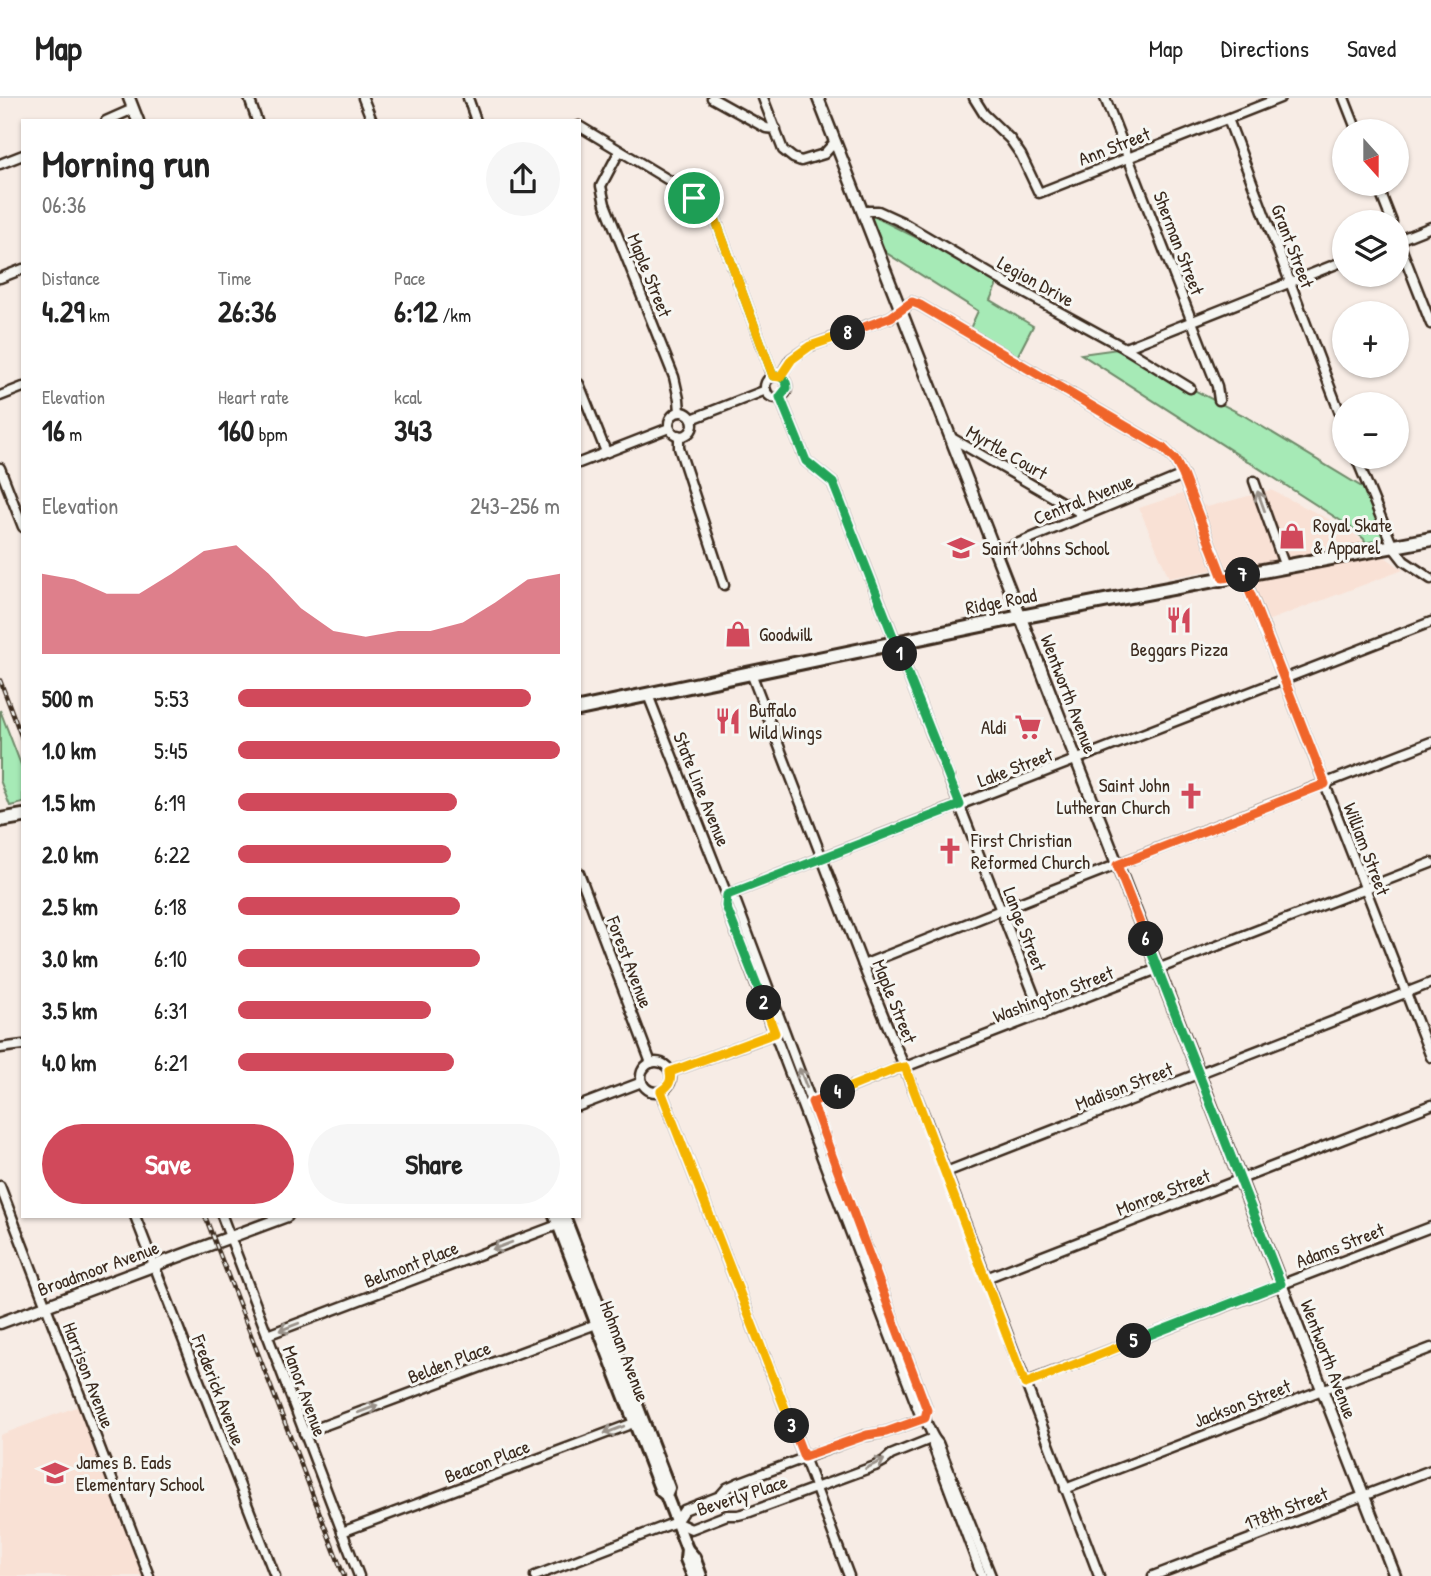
<!DOCTYPE html>
<meta charset="utf-8">
<style>
:root{--surface:#fff;--page:#f6f6f6;--text:#222;--muted:#767676;--line:#e0e0e0;--accent:#d1495b}
body{margin:0;font-family:"Patrick Hand",sans-serif;background:var(--page);color:var(--text);height:100vh;display:flex;flex-direction:column;font-size:26px;white-space:nowrap}
*{box-sizing:border-box;margin:0}
p{font-size:23px;color:var(--muted)}
.icon{flex:none;width:38px;height:38px;fill:none;stroke:currentColor;stroke-width:2;stroke-linecap:round;stroke-linejoin:round}
.map{position:relative;flex:1;overflow:hidden}
.details{position:absolute;left:21px;top:21px;width:560px;height:1099px;display:flex;flex-direction:column;background:var(--surface);border-radius:0px;box-shadow:0 2px 5px #0004}
.details>*{flex:none}
.needle{width:46px;rotate:159deg}
.controls{position:absolute;left:1332px;top:21px;display:grid;gap:14px}
.controls a{display:grid;place-items:center;width:77px;height:77px;border-radius:50%;background:var(--surface);box-shadow:0 2px 5px #0004;font-size:35px}
.pin{position:absolute;display:grid;place-items:center;width:60px;height:60px;color:#fff;margin:-30px;border:4px solid #fff;border-radius:50%;box-shadow:0 2px 7px #0007}
.km{position:absolute;width:35px;height:35px;margin:-18px;border-radius:50%;background:#222;color:#fff;font-size:19px;line-height:35px;text-align:center}
.round{display:grid;place-items:center;flex:none;width:74px;height:74px;border-radius:37px;background:var(--page)}
.head{display:flex;align-items:center;justify-content:space-between;height:119px;padding:0 21px}
h1{font-size:38px;font-weight:800;line-height:52px}
.figures{display:grid;grid-template-columns:repeat(3,1fr);gap:10px;height:119px;padding:7px 21px}
.figures div{display:grid;align-content:center}
.figures b{font-size:30px;font-weight:800}
.figures small{font-size:19px;font-weight:400}
.figures p{font-size:19px}
.chart{height:196px;padding:14px 21px}
.chart p{display:flex;justify-content:space-between}
.chart svg{width:100%;height:126px;margin-top:7px;fill:var(--accent);opacity:.7}
.cta{display:flex;gap:14px;margin-top:auto;padding:14px 21px}
.cta a{flex:1;height:80px;border-radius:42px;background:var(--accent);color:#fff;font-size:28px;font-weight:800;line-height:80px;text-align:center}
.cta a+a{background:var(--page);color:var(--text)}
ul{padding:0 21px;list-style:none;font-size:23px}
li{display:grid;grid-template-columns:112px 84px 1fr;align-items:center;height:52px}
li i{height:18px;border-radius:9px;background:var(--accent)}
header{display:flex;align-items:center;gap:42px;box-sizing:border-box;height:98px;padding:0 35px;background:var(--surface);border-bottom:2px solid var(--line)}
header strong{font-size:33px}
nav{display:flex;gap:38px;margin-inline-start:auto;font-size:24px}
.map>svg:first-child{display:block}
</style>
<header>
<strong>Map</strong>
<nav><a>Map</a><a>Directions</a><a>Saved</a></nav>
</header>
<div class="map">
<svg width="1431" height="1478" viewBox="0 0 1431 1478">
<rect width="100%" height="100%" fill="#f7ece5"/>
<filter id="ink" filterUnits="userSpaceOnUse"><feTurbulence type="fractalNoise" baseFrequency=".0143" numOctaves="2"/><feDisplacementMap in="SourceGraphic" scale="14" xChannelSelector="R" yChannelSelector="G"/><feConvolveMatrix kernelMatrix="1 2 1 2 8 2 1 2 1" color-interpolation-filters="sRGB"/></filter>
<g filter="url(#ink)">
<g fill="#f9e1d5">
<path d="M1271,392L1344,429L1403,472L1267,523L1244,466L1169,480L1139,410L1182,396L1207,409Z"/>
<path d="M84,1306L149,1478H0V1337Z"/>
</g>
<g fill="#a6eab6" stroke="#708a6a" stroke-width="2">
<path d="M863,113L999,181L990,202L1033,228L1015,263L968,235L978,213L877,149Z"/>
<path d="M1125,250L1190,290L1243,317L1365,391L1383,430C1387,443 1375,443 1365,445L1364,441L1349,428L1081,256Z"/>
<path d="M0,612L23,672V705L10,708L0,682Z"/>
</g>
<g fill="none" stroke-linecap="round" stroke-linejoin="round">
<g stroke="#3b2a1e" stroke-width="13">
<g id="minor">
<path d="M249,0L257,23"/>
<path d="M363,0L372,23"/>
<path d="M468,0L476,23"/>
<path d="M712,0L766,30L776,31"/>
<path d="M763,0L783,52L793,60L801,63L824,56L835,44"/>
<path d="M974,0L984,16L1010,41L1021,57L1039,95L1280,0"/>
<path d="M1105,0L1217,288L1219,302"/>
<path d="M1344,0L1357,33"/>
<path d="M1228,21L1344,326"/>
<path d="M106,23L133,11"/>
<path d="M579,28L695,98"/>
<path d="M619,54L601,88L605,106L674,279L679,301L680,314"/>
<path d="M0,66L23,57"/>
<path d="M1377,86L1392,124"/>
<circle cx="705" cy="104" r="11"/>
<path d="M712,112L773,278"/>
<path d="M863,113H878L902,124L999,181L1125,250L1190,290"/>
<path d="M1396,137L1431,226"/>
<path d="M1396,143L1431,129"/>
<path d="M0,180L23,171"/>
<path d="M1125,250L1344,163"/>
<circle cx="776" cy="289" r="11"/>
<path d="M780,279L791,261L810,248L891,219L912,204L920,207L1163,350L1175,362L1183,377L1223,480"/>
<path d="M579,286L606,354"/>
<path d="M0,298L23,289"/>
<path d="M780,299L806,363L833,385L1042,917"/>
<circle cx="681" cy="326" r="12"/>
<path d="M692,321L766,292"/>
<path d="M679,337V350L724,487"/>
<path d="M950,339L1084,417"/>
<path d="M1356,359L1393,449L1404,463L1431,481"/>
<path d="M579,365L669,330"/>
<path d="M0,370L23,429"/>
<path d="M1254,383L1285,469"/>
<path d="M995,455L1183,377"/>
<path d="M1243,476L1431,959"/>
<path d="M751,575L866,875L926,1022L1099,1478"/>
<path d="M648,597L727,797L726,808L919,1314C929,1323 929,1336 938,1345L991,1478"/>
<path d="M579,775L651,965"/>
<path d="M727,797L1431,524"/>
<path d="M727,797L736,804L926,1309L925,1320"/>
<path d="M863,867L1001,812L1431,644"/>
<path d="M0,950L23,947"/>
<circle cx="656" cy="979" r="15"/>
<path d="M670,974L778,934"/>
<path d="M661,993L804,1359L849,1478"/>
<path d="M579,1008L642,984"/>
<path d="M803,1008L896,971L905,969L1431,765"/>
<path d="M946,1074L1431,885"/>
<path d="M0,1088L149,1478"/>
<path d="M135,1118L275,1478"/>
<path d="M222,1118L359,1478"/>
<path d="M986,1180L1431,1007"/>
<path d="M267,1237L563,1125"/>
<path d="M1025,1285L1431,1129"/>
<path d="M304,1335L599,1225"/>
<path d="M933,1340V1348L982,1478"/>
<path d="M1065,1391L1431,1250"/>
<path d="M676,1424L691,1431L727,1417H738L750,1414L875,1368L884,1363L891,1357L933,1340"/>
<path d="M342,1434L639,1323"/>
<path d="M535,1478L676,1424L684,1412L720,1398L727,1390L740,1384L863,1338L886,1334L925,1320"/>
<path d="M1153,1478L1431,1372"/>
</g>
</g>
<g stroke="#3b2a1e" stroke-width="15">
<g id="tertiary">
<path d="M129,0L138,23"/>
<path d="M818,0L1395,1478"/>
<path d="M0,1225L287,1118"/>
</g>
</g>
<g stroke="#3b2a1e" stroke-width="16">
<g id="secondary">
<path d="M555,1118L661,1393L666,1397L687,1451L694,1459L701,1478"/>
<path d="M564,1118L669,1390L666,1397"/>
<path d="M687,1451L686,1461L693,1478"/>
</g>
</g>
<g stroke="#3b2a1e" stroke-width="18">
<g id="primary">
<path d="M579,611L1020,519L1431,441"/>
<path d="M0,722L23,718"/>
</g>
</g>
<use href="#minor" stroke="#f6f6f2" stroke-width="8"/>
<use href="#tertiary" stroke="#f6f6f2" stroke-width="10"/>
<use href="#secondary" stroke="#f6f6f2" stroke-width="10"/>
<use href="#primary" stroke="#f6f6f2" stroke-width="12"/>
<g stroke="#3b2a1e" stroke-width="4.5">
<g id="rail">
<path d="M0,582L23,643"/>
<path d="M205,1118L344,1478"/>
</g>
</g>
<use href="#rail" stroke="#f6f6f2" stroke-width="2" stroke-dasharray="5" stroke-linecap="butt"/>
</g>
<defs><path id="oneway-shaft" d="M-6 0H5M1.5-3L5.5 0L1.5 3" fill="none" stroke-width="1.6" stroke-linecap="round" stroke-linejoin="round" transform="scale(1.75)"/></defs>
<g stroke="#989088">
<use href="#oneway-shaft" transform="translate(1261 403) rotate(-110)"/>
<use href="#oneway-shaft" transform="translate(803 980) rotate(-111)"/>
<use href="#oneway-shaft" transform="translate(502 1148) rotate(159)"/>
<use href="#oneway-shaft" transform="translate(289 1229) rotate(159)"/>
<use href="#oneway-shaft" transform="translate(368 1311) rotate(-21)"/>
<use href="#oneway-shaft" transform="translate(614 1332) rotate(159)"/>
<use href="#oneway-shaft" transform="translate(875 1366) rotate(-26)"/>
</g>
</g>
<g fill="none" stroke-linecap="round" stroke-linejoin="round" filter="url(#ink)">
<g stroke="#fff" stroke-width="14">
<path id="split-1" d="M694,100C692,112 702,118 712,112L773,278C781,277 787,282 787,290L780,299L806,363L833,385L900,556"/>
</g>
<g stroke="#fff" stroke-width="14">
<path id="split-2" d="M764,905L726,808L727,797L960,707L900,556"/>
</g>
<g stroke="#fff" stroke-width="14">
<path id="split-3" d="M764,905L775,935L670,974C672,983 669,988 661,993L792,1328"/>
</g>
<g stroke="#fff" stroke-width="14">
<path id="split-4" d="M792,1328L804,1359L867,1337L886,1334L925,1320L927,1312L812,1004L838,994"/>
</g>
<g stroke="#fff" stroke-width="14">
<path id="split-5" d="M838,994L895,971L905,969L1025,1286L1134,1243"/>
</g>
<g stroke="#fff" stroke-width="14">
<path id="split-6" d="M1134,1243L1281,1186L1146,841"/>
</g>
<g stroke="#fff" stroke-width="14">
<path id="split-7" d="M1146,841L1117,767L1325,686L1243,477"/>
</g>
<g stroke="#fff" stroke-width="14">
<path id="split-8" d="M848,235L891,219L912,204L920,207L1163,350L1175,362L1183,377L1223,480L1243,477"/>
</g>
<g stroke="#fff" stroke-width="14">
<path id="split-9" d="M694,100C705,84 723,96 712,112L773,278L780,279L792,261L810,248L848,235"/>
</g>
<use href="#split-1" stroke="#22a559" stroke-width="9"/>
<use href="#split-2" stroke="#22a559" stroke-width="9"/>
<use href="#split-3" stroke="#f5b400" stroke-width="9"/>
<use href="#split-4" stroke="#f0652b" stroke-width="9"/>
<use href="#split-5" stroke="#f5b400" stroke-width="9"/>
<use href="#split-6" stroke="#22a559" stroke-width="9"/>
<use href="#split-7" stroke="#f0652b" stroke-width="9"/>
<use href="#split-8" stroke="#f0652b" stroke-width="9"/>
<use href="#split-9" stroke="#f5b400" stroke-width="9"/>
</g>
<defs>
<g id="shop-bare" transform="scale(2.1)"><path d="M-5-2.5h2.3a2.7 3.5 0 0 1 5.4 0H5L5.5 6h-11ZM-1.5-2.5h3a1.5 2.3 0 0 0-3 0Z" fill="#d1495b" stroke="#f6f6f2" stroke-width="2.5" paint-order="stroke"/></g>
<g id="school-bare" transform="scale(2.1)"><path d="M0-5L7-2L0 1L-7-2ZM-4 1L0 2.5L4 1V4Q0 6-4 4Z" fill="#d1495b" stroke="#f6f6f2" stroke-width="2.5" paint-order="stroke"/></g>
<g id="restaurant-bare" transform="scale(2.1)"><path d="M-5-6h1v4h1v-4h1v4h1v-4h1v5L-1.5 .5V6h-2V.5L-5-1ZM5-6V6H3V1.5H1.5Q1.5-4 5-6Z" fill="#d1495b" stroke="#f6f6f2" stroke-width="2.5" paint-order="stroke"/></g>
<g id="supermarket-bare" transform="scale(2.1)"><path d="M-6-5.5h2.5l.6 2H6L4.5 2H-2.5L-4.4-4H-6ZM-1.5 3.2a1.3 1.3 0 1 0 .1 0ZM3 3.2a1.3 1.3 0 1 0 .1 0Z" fill="#d1495b" stroke="#f6f6f2" stroke-width="2.5" paint-order="stroke"/></g>
<g id="church-bare" transform="scale(2.1)"><path d="M-1.2-6h2.4v3.5h3.3v2.4h-3.3V6h-2.4V-.1h-3.3v-2.4h3.3Z" fill="#d1495b" stroke="#f6f6f2" stroke-width="2.5" paint-order="stroke"/></g>
</defs>
<g fill-rule="evenodd">
<use href="#shop-bare" x="1292" y="438"/>
<use href="#school-bare" x="961" y="450"/>
<use href="#restaurant-bare" x="1179" y="522"/>
<use href="#shop-bare" x="738" y="536"/>
<use href="#restaurant-bare" x="728" y="623"/>
<use href="#supermarket-bare" x="1028" y="629"/>
<use href="#church-bare" x="1191" y="698"/>
<use href="#church-bare" x="950" y="753"/>
<use href="#school-bare" x="55" y="1375"/>
</g>
<g text-anchor="middle" dominant-baseline="central" stroke-width="6" stroke-linejoin="round" paint-order="stroke">
<g font-size="19" fill="#3b2a1e" stroke="#f6f6f2">
<text transform="translate(1114 48) rotate(-21)">Ann Street</text>
<text transform="translate(1179 145) rotate(69)">Sherman Street</text>
<text transform="translate(1293 148) rotate(69)">Grant Street</text>
<text transform="translate(650 177) rotate(68)">Maple Street</text>
<text transform="translate(1036 183) rotate(29)">Legion Drive</text>
<text transform="translate(1007 354) rotate(30)">Myrtle Court</text>
<text transform="translate(1083 401) rotate(-22)">Central Avenue</text>
<text transform="translate(1001 503) rotate(-11)">Ridge Road</text>
<text transform="translate(1069 596) rotate(69)">Wentworth Avenue</text>
<text transform="translate(1015 669) rotate(-21)">Lake Street</text>
<text transform="translate(702 691) rotate(68)">State Line Avenue</text>
<text transform="translate(1367 751) rotate(69)">William Street</text>
<text transform="translate(1025 831) rotate(69)">Lange Street</text>
<text transform="translate(630 864) rotate(69)">Forest Avenue</text>
<text transform="translate(1053 896) rotate(-21)">Washington Street</text>
<text transform="translate(895 903) rotate(68)">Maple Street</text>
<text transform="translate(1124 988) rotate(-21)">Madison Street</text>
<text transform="translate(1163 1094) rotate(-21)">Monroe Street</text>
<text transform="translate(1340 1147) rotate(-21)">Adams Street</text>
<text transform="translate(411 1166) rotate(-21)">Belmont Place</text>
<text transform="translate(98 1170) rotate(-20)">Broadmoor Avenue</text>
<text transform="translate(625 1253) rotate(69)">Hohman Avenue</text>
<text transform="translate(1329 1261) rotate(69)">Wentworth Avenue</text>
<text transform="translate(449 1264) rotate(-21)">Belden Place</text>
<text transform="translate(89 1277) rotate(69)">Harrison Avenue</text>
<text transform="translate(219 1292) rotate(69)">Frederick Avenue</text>
<text transform="translate(305 1293) rotate(70)">Manor Avenue</text>
<text transform="translate(1242 1305) rotate(-21)">Jackson Street</text>
<text transform="translate(487 1363) rotate(-21)">Beacon Place</text>
<text transform="translate(742 1397) rotate(-18)">Beverly Place</text>
<text transform="translate(1286 1410) rotate(-21)">178th Street</text>
</g>
<g font-size="19" fill="#3b2a1e" stroke="#f6f6f2" text-anchor="start">
<text x="1313" y="427">Royal Skate<tspan x="1313" dy="22">&amp; Apparel</tspan></text>
<text x="982" y="450">Saint Johns School</text>
<text x="759" y="536">Goodwill</text>
<text x="1179" y="551" text-anchor="middle">Beggars Pizza</text>
<text x="749" y="612">Buffalo<tspan x="749" dy="22">Wild Wings</tspan></text>
<text x="1007" y="629" text-anchor="end">Aldi</text>
<text x="1170" y="687" text-anchor="end">Saint John<tspan x="1170" dy="22">Lutheran Church</tspan></text>
<text x="971" y="742">First Christian<tspan x="971" dy="22">Reformed Church</tspan></text>
<text x="76" y="1364">James B. Eads<tspan x="76" dy="22">Elementary School</tspan></text>
</g>
</g>
</svg>
<div class="controls">
<a><svg class="needle" viewBox="-14 -14 28 28"><path d="M0-13l5 13h-10z" fill="#e53935"/><path d="M0 13l5-13h-10z" fill="#767676"/></svg></a>
<a><svg class="icon" aria-label="layers" viewBox="0 0 24 24"><path d="M12 4l9 5-9 5-9-5zM3 14l9 5 9-5"/></svg></a>
<a>+</a>
<a>−</a>
</div>
<div class="pin" style="left:694px;top:100px;background:#1e9e55"><svg class="icon" aria-label="arrive" viewBox="0 0 24 24"><path d="M6 21V4h12l-3 4 3 4H6"/></svg></div>
<b class="km" style="left:900px;top:556px">1</b>
<b class="km" style="left:764px;top:905px">2</b>
<b class="km" style="left:792px;top:1328px">3</b>
<b class="km" style="left:838px;top:994px">4</b>
<b class="km" style="left:1134px;top:1243px">5</b>
<b class="km" style="left:1146px;top:841px">6</b>
<b class="km" style="left:1243px;top:477px">7</b>
<b class="km" style="left:848px;top:235px">8</b>
<section class="details">
<div class="head"><div><h1>Morning run</h1><p>06:36</p></div><a class="round"><svg class="icon" aria-label="share" viewBox="0 0 24 24"><path d="M12 15V3M7 8l5-5 5 5M5 13v7h14v-7"/></svg></a></div>
<div class="figures">
<div><p>Distance</p><b>4.29<small> km</small></b></div>
<div><p>Time</p><b>26:36</b></div>
<div><p>Pace</p><b>6:12<small> /km</small></b></div>
</div>
<div class="figures">
<div><p>Elevation</p><b>16<small> m</small></b></div>
<div><p>Heart rate</p><b>160<small> bpm</small></b></div>
<div><p>kcal</p><b>343</b></div>
</div>
<div class="chart"><p><span>Elevation</span>243–256 m</p>
<svg viewBox="0 0 160 44" preserveAspectRatio="none"><path d="M0 44V16L10 18L20 23L30 23L40 16L50 8L60 6L70 16L80 28L90 36L100 38L110 36L120 36L130 33L140 26L150 18L160 16V44z"/></svg>
</div>
<ul>
<li><b>500 m</b>5:53<i style="width:91%"></i></li>
<li><b>1.0 km</b>5:45<i style="width:100%"></i></li>
<li><b>1.5 km</b>6:19<i style="width:68%"></i></li>
<li><b>2.0 km</b>6:22<i style="width:66%"></i></li>
<li><b>2.5 km</b>6:18<i style="width:69%"></i></li>
<li><b>3.0 km</b>6:10<i style="width:75%"></i></li>
<li><b>3.5 km</b>6:31<i style="width:60%"></i></li>
<li><b>4.0 km</b>6:21<i style="width:67%"></i></li>
</ul>
<div class="cta"><a>Save</a><a>Share</a></div>
</section>
</div>
